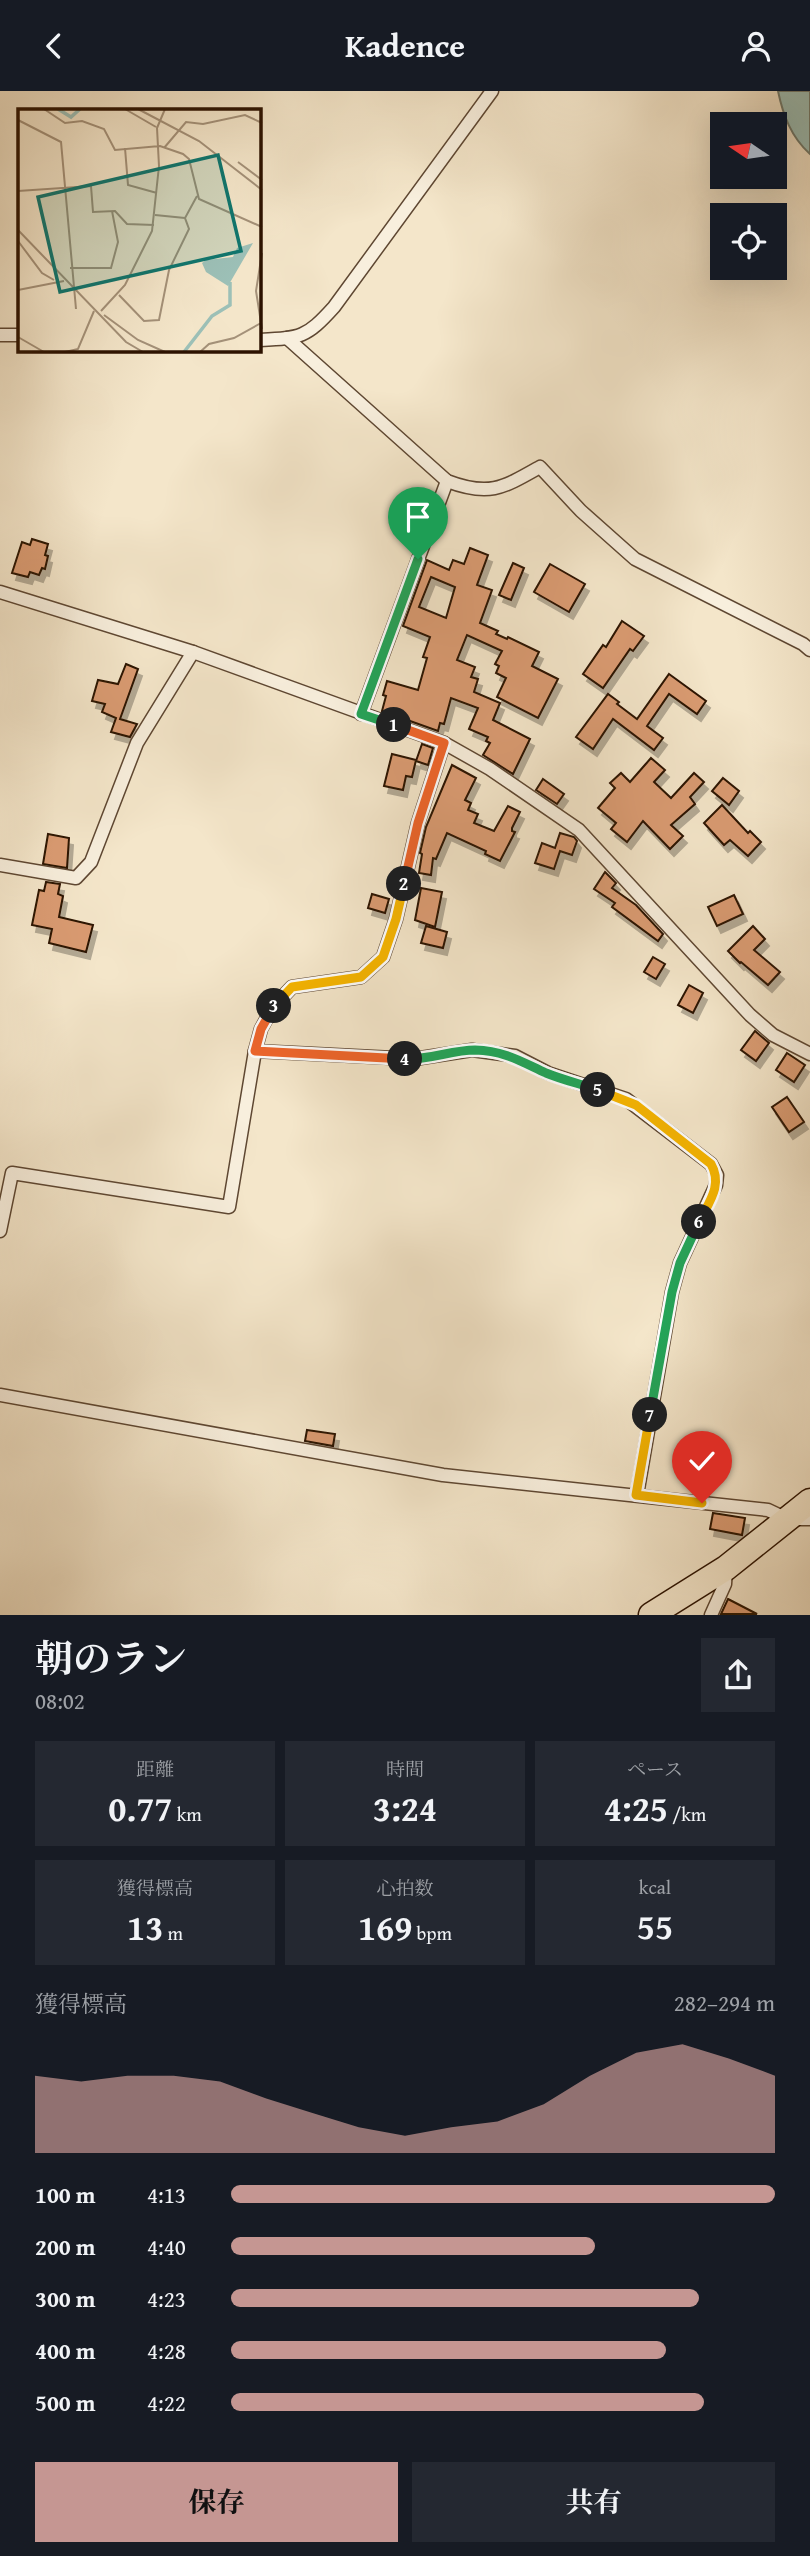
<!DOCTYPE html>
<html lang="ja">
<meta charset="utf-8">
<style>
:root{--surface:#171b24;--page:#242831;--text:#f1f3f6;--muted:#9ea1a6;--accent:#c59692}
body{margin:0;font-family:"Gentium Book Plus","Noto Serif JP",serif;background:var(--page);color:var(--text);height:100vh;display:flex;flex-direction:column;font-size:26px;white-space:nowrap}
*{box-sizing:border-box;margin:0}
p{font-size:23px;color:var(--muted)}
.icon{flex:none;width:38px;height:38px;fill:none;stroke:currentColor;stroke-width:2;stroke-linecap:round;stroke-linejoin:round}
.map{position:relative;height:1524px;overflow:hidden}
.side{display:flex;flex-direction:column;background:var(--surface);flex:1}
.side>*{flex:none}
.needle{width:46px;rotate:283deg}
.buttons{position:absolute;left:710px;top:21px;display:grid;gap:14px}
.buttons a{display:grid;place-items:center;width:77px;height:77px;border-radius:0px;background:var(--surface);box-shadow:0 7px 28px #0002;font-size:35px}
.pin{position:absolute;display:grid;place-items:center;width:60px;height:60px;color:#fff;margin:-72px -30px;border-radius:50% 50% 50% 0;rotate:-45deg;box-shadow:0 0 7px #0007}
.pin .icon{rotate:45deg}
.km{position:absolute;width:35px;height:35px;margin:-18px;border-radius:50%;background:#222;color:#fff;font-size:19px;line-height:35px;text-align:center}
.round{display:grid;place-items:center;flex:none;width:74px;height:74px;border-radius:0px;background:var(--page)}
.headline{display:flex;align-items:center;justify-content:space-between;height:119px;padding:0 35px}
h1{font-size:38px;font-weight:700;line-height:52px}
.figures{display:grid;grid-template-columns:repeat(3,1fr);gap:10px;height:119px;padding:7px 35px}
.figures div{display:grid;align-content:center;border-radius:0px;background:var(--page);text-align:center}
.figures b{font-size:35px;font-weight:700}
.figures small{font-size:19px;font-weight:400}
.figures p{font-size:19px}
.chart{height:196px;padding:14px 35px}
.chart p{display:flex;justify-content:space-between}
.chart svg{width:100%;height:126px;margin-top:7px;fill:var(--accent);opacity:.7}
.cta{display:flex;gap:14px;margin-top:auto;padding:14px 35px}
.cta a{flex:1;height:80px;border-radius:0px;background:var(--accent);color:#111;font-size:28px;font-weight:700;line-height:80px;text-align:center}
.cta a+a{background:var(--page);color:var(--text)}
ul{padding:0 35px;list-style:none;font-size:23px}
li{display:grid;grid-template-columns:112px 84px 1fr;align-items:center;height:52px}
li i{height:18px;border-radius:9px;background:var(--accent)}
header{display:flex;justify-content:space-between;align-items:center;height:91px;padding:0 35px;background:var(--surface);font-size:32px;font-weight:700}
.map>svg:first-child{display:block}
</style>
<header><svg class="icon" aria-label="back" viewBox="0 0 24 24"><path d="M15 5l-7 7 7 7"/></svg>Kadence<svg class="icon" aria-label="person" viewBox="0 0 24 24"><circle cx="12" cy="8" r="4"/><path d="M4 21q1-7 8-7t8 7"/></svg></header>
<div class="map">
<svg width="810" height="1524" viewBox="0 0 810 1524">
<defs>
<filter id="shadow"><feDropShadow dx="4" dy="7" stdDeviation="0" flood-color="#0004"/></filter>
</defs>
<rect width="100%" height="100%" fill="#f4e6ca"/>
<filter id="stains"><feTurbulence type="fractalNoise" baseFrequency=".00286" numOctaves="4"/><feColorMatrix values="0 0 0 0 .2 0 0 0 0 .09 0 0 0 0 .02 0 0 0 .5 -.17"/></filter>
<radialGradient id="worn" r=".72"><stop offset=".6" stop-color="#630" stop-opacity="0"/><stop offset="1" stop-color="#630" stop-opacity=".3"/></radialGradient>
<path fill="#9cc0b7" stroke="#6f7a6e" stroke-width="2" d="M778,0H810V63C791,46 783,24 778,0Z"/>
<g fill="#da9b72" stroke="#2c1200" stroke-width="2" fill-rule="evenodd" filter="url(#shadow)">
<path d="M32,448L48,453L45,464L48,465L45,478L42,477L39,484L30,481L28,486L12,482L22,451L30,454Z"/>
<path d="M470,457L488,464L477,494L492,499L480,532L498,540L496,543L507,548L508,546L539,561L532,575L558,588L538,627L497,606L506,587L496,582L499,575L495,573L502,560L467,544L457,569L475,576L471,586L478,588L474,601L500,612L493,629L530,648L513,683L483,664L490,652L486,650L488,646L469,638L478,617L451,607L444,633L440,632L438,640L382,620L386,605L383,604L387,590L418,599L427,567L423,566L430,546L403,535L427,469L449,479L453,469L464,473ZM431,486L455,496L446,527L419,516Z"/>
<path d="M513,472L524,477L511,509L499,504Z"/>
<path d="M550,473L585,493L569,521L534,501Z"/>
<path d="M622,530L644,545L633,560L630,558L603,597L583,583L603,554L606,556Z"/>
<path d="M126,573L138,578L120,628L137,633L130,646L111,641L116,627L102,621L105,613L92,610L98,589L118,593Z"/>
<path d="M669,583L706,610L697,623L669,603L647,635L663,647L654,659L613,628L593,658L576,646L608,603L619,611L617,613L637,628Z"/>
<path d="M422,653L433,657L428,674L416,670Z"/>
<path d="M392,663L416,669L412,686L406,685L403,699L384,695Z"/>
<path d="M651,667L665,679L654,691L671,707L694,682L704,691L690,706L695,713L671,734L683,745L670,758L643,730L627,751L611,738L616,732L598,717L615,697L610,692L621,682L630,691Z"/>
<path d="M452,674L476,687L465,709L471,712L468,719L478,723L474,732L494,740L508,715L520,721L512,737V740L515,741L500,770L485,763L486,760L447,742L436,768L433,767L431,784L419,782L422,763L420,762L426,736Z"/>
<path d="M723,687L739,700L729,714L712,700Z"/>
<path d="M543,688L564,703L557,713L536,699Z"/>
<path d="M722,714L748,742L750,740L761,751L748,765L730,749L724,754L704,732Z"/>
<path d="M560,742L574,746L577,750L572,764L560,760L554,778L535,772L542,752L555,757Z"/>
<path d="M48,743L69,747L67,777L43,773Z"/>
<path d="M605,781L616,792L612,797L636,814L663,843L658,850L612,816L615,812L594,798Z"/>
<path d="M46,791L60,793L58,803L63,805L59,826L93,834L86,861L49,852L52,838L32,834L39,799L44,800Z"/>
<path d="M421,797L442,801L435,836L415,829Z"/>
<path d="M372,803L389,808L385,822L368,817Z"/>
<path d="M734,804L743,823L717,835L708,816Z"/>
<path d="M426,835L447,841L443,857L421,852Z"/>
<path d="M753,835L765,848L754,859L780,881L768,894L741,871L740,872L728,860Z"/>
<path d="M653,866L665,873L656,888L644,881Z"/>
<path d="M689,894L703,902L693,922L678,914Z"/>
<path d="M755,940L769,952L756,970L741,959Z"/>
<path d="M787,962L805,974L794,991L776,979Z"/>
<path d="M787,1006L804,1031L789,1041L772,1016Z"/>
<path d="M307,1339L335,1343L333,1355L305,1350Z"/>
<path d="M713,1422L745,1427L742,1444L710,1438Z"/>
<path d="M728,1508L757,1523H721Z"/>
</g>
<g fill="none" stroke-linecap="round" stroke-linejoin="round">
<g stroke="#5e4732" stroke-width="15">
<g id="street">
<path d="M0,244H19"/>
<path d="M287,247L447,390C489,406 503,397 540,376L581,420L635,468L803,553L810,559"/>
<path d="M259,249C301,247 306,247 334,216L492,0"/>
<path d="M0,501L193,561L444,652L490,678L579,739L750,924L773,944L810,963"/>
<path d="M361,623L447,390"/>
<path d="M0,774L76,787L91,771L137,652L193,561"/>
<path d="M255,960L414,968L472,959L515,965L548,982L626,1008L711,1073L717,1084L716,1094L680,1172L672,1201L637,1404"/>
<path d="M0,1140L12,1082L229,1116L255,960L261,938L273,916L292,896L361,886L383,866L396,828L418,732L444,652"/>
<path d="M0,1304L443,1384L768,1419L787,1428H810"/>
<path d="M711,1524L725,1493L726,1478"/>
</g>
</g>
<g stroke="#2c1200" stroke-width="27">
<path id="highway" d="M651,1524L726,1477L810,1410"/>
</g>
<use href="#street" stroke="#f8efdd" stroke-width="12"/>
<use href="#highway" stroke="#f4e6ca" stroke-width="24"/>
</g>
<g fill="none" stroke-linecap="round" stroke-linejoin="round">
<g stroke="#fff" stroke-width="14">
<path id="split-1" d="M394,634L361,623L418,468"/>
</g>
<g stroke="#fff" stroke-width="14">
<path id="split-2" d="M394,634L444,652L418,732L404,793"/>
</g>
<g stroke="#fff" stroke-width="14">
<path id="split-3" d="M274,915L292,896L361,886L383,866L396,828L404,793"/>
</g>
<g stroke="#fff" stroke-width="14">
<path id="split-4" d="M274,915L261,938L255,960L405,968"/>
</g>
<g stroke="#fff" stroke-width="14">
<path id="split-5" d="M405,968C429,969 452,959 475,959C505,960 520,970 546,982C563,989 581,993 598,999"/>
</g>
<g stroke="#fff" stroke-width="14">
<path id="split-6" d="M598,999L636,1014L711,1073C723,1094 709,1111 699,1131"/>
</g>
<g stroke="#fff" stroke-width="14">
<path id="split-7" d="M650,1324L672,1201L680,1172L699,1131"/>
</g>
<g stroke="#fff" stroke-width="14">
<path id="split-8" d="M650,1324L636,1404L702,1412"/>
</g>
<use href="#split-1" stroke="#22a559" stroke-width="9"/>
<use href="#split-2" stroke="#f0652b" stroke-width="9"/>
<use href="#split-3" stroke="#f5b400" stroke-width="9"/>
<use href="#split-4" stroke="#f0652b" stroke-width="9"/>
<use href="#split-5" stroke="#22a559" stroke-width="9"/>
<use href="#split-6" stroke="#f5b400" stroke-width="9"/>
<use href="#split-7" stroke="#22a559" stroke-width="9"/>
<use href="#split-8" stroke="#f5b400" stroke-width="9"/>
</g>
<g transform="translate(18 18)">
<rect width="243" height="243" fill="#f4e6ca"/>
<path d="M235,134L210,177L188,163L184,154L188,151L215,148L219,139Z" fill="#9cc0b7"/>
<path fill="none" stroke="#9cc0b7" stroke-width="3.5" d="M40,0L53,8L62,0M166,243L194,207L212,196V173"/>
<path fill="none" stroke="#a49179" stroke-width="2" d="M26,0L47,14L64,12L86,20L97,41L142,37L165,45L171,50L181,90L244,118M107,0L138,18M120,0L181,32L244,81M0,11L43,33L58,200M107,39L110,76L139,84M146,39L168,13L185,15L227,6L244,14M220,53L244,71M0,82L73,77L75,103L97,102L109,115L136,116M137,106L167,109M0,121L108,233L125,243M0,132L24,164L36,171M244,144L238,182L244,220M52,159H93L100,133L94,102M0,181L46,172M101,186L126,212L141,211L151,161L171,120L167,109L179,87M83,202L107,176L134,122L141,57L139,19L147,0M86,206L120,231L147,243M0,228L26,243M47,243L60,240L76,202M182,243L191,235L216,229L243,214"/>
<path fill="#0f766e" fill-opacity="0.15" stroke="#0f766e" stroke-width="3.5" d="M200,46L223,142L42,183L20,88Z"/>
<rect width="243" height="243" fill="none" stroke="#2c1200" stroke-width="3.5"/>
</g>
<rect width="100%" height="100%" filter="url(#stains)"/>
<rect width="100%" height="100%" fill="url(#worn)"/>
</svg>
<div class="buttons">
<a><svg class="needle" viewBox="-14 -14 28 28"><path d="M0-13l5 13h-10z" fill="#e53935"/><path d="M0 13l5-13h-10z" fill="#9ea1a6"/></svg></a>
<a><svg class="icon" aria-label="locate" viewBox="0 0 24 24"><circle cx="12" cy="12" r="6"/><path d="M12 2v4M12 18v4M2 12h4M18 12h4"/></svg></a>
</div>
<div class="pin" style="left:418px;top:468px;background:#1e9e55"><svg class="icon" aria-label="arrive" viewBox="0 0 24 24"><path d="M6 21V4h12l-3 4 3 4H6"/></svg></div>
<div class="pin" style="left:702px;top:1412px;background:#d93025"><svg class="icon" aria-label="check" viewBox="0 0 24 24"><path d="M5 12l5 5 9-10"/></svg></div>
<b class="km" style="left:394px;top:634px">1</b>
<b class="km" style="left:404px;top:793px">2</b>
<b class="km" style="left:274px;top:915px">3</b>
<b class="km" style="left:405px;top:968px">4</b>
<b class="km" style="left:598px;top:999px">5</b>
<b class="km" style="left:699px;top:1131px">6</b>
<b class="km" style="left:650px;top:1324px">7</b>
</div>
<section class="side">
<div class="headline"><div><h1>朝のラン</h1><p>08:02</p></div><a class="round"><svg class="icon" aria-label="share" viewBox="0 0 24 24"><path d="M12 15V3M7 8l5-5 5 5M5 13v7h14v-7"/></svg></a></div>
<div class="figures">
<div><p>距離</p><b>0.77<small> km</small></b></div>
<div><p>時間</p><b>3:24</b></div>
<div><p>ペース</p><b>4:25<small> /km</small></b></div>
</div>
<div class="figures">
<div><p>獲得標高</p><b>13<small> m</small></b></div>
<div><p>心拍数</p><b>169<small> bpm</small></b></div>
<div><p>kcal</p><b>55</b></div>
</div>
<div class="chart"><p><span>獲得標高</span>282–294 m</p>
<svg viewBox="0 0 160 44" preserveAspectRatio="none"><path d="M0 44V17L10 19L20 17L30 17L40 19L50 25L60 30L70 35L80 38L90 35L100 33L110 27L120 17L130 9L140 6L150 11L160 17V44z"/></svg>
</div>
<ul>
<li><b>100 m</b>4:13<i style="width:100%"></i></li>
<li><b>200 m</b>4:40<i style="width:67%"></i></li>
<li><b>300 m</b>4:23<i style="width:86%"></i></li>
<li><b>400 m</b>4:28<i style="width:80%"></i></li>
<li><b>500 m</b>4:22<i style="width:87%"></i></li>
</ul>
<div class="cta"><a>保存</a><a>共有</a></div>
</section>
